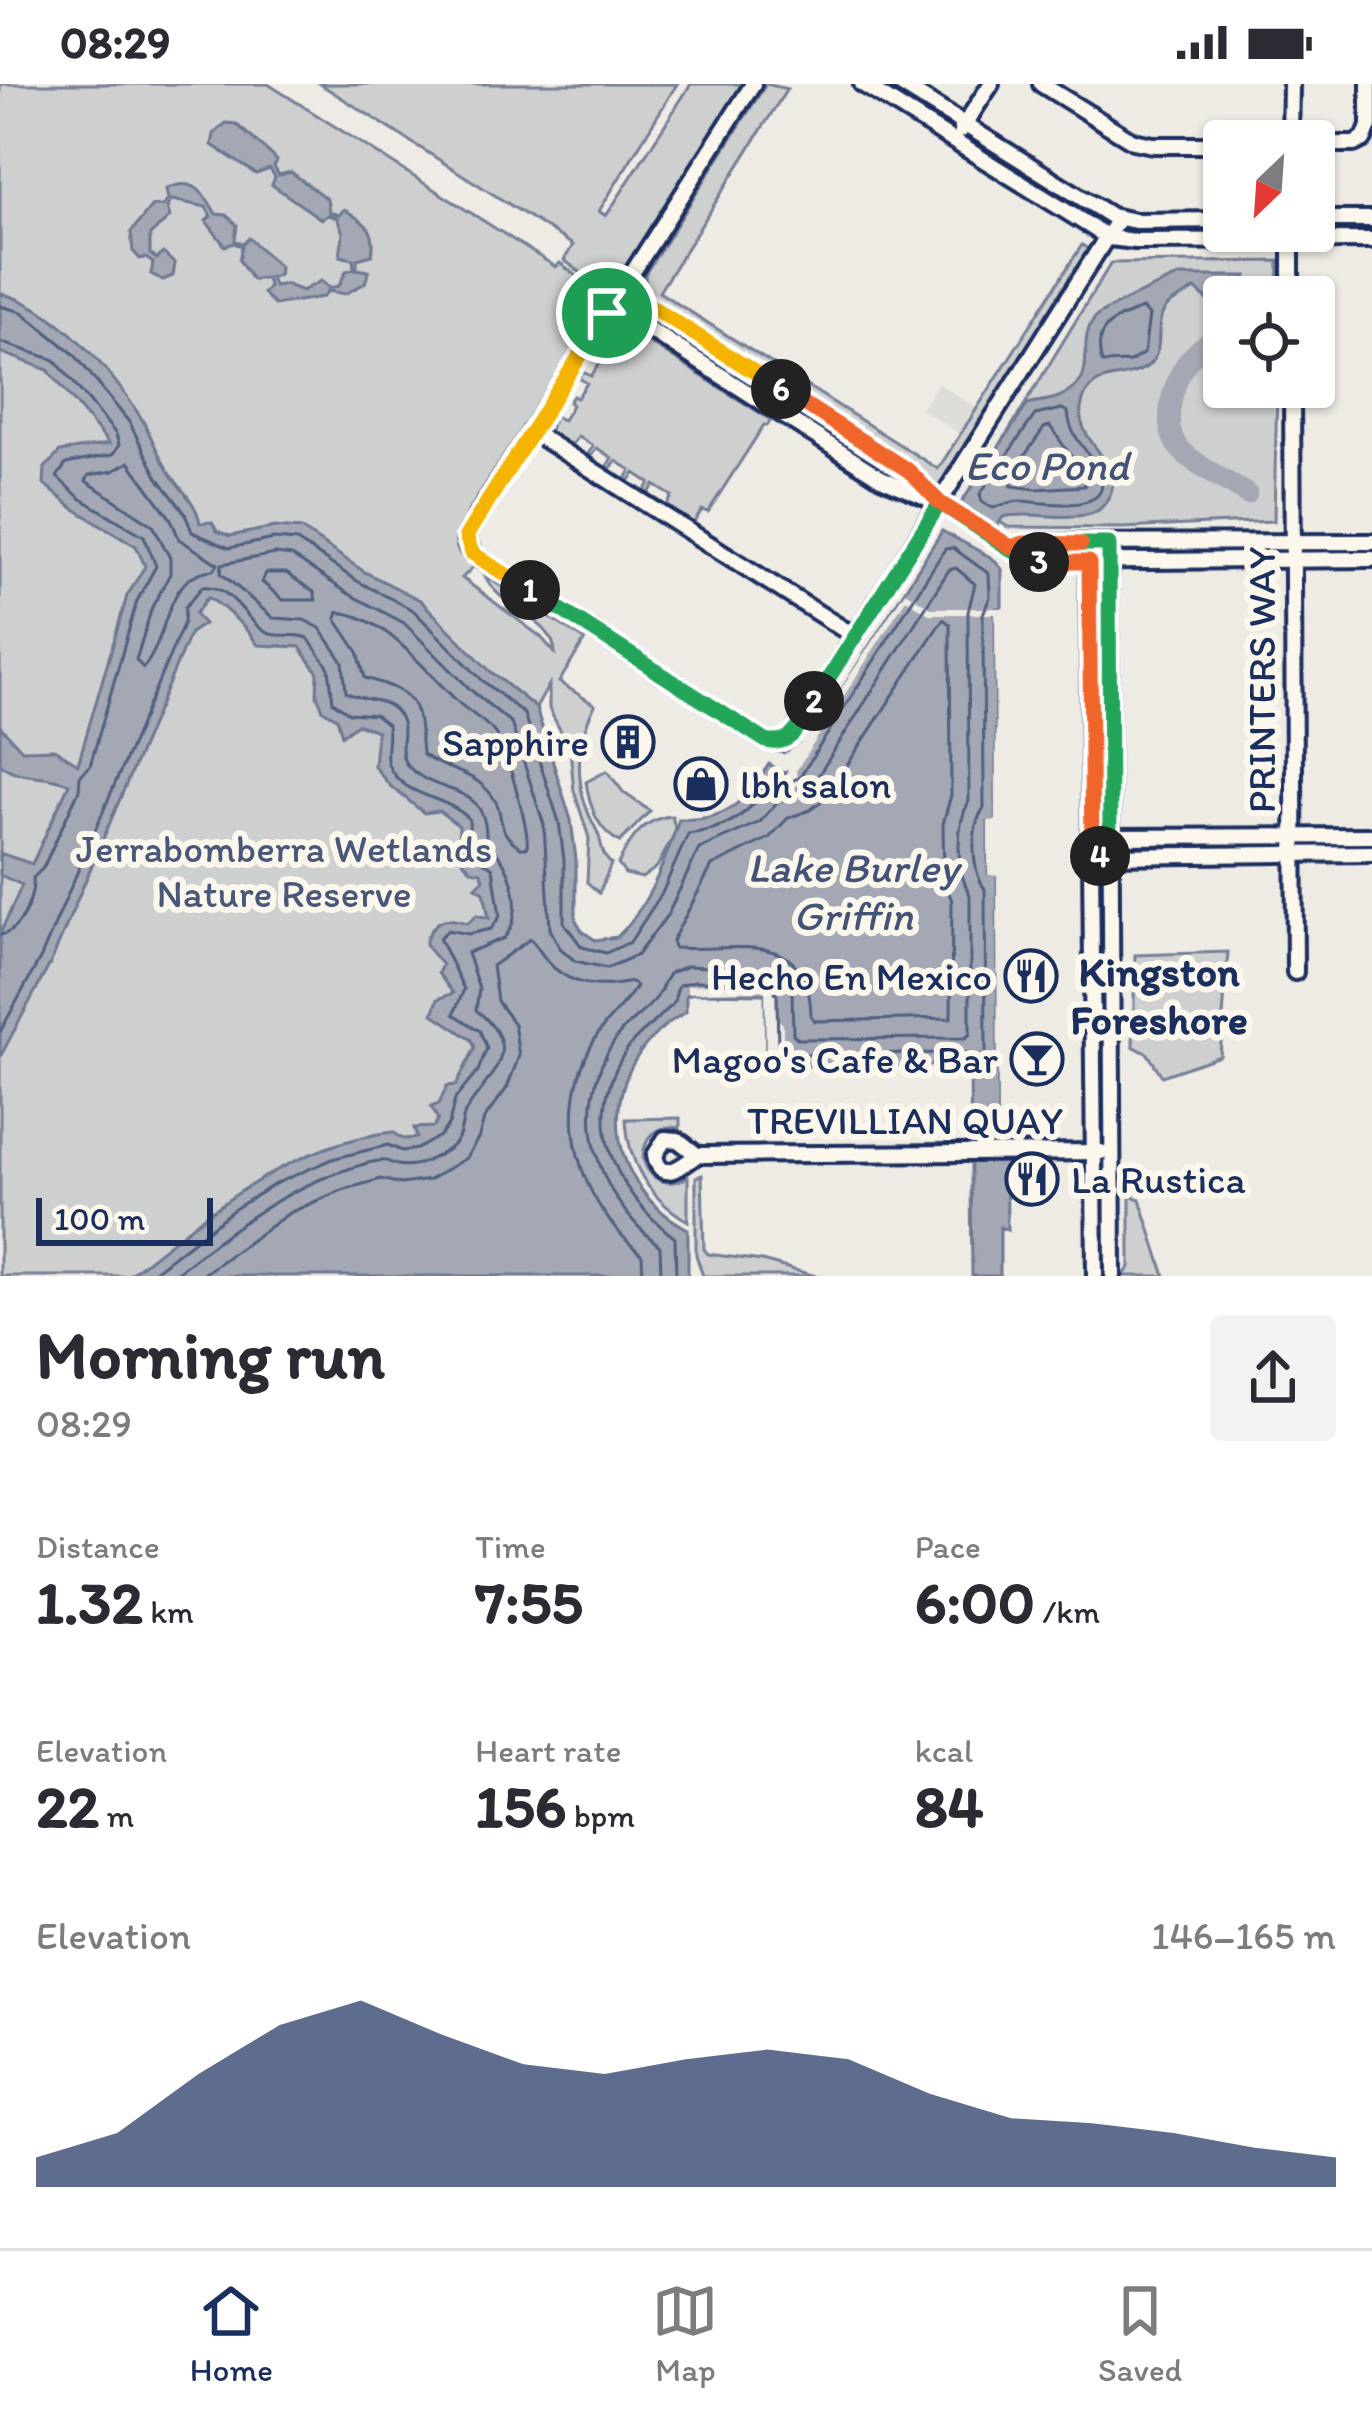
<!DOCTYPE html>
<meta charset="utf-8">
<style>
:root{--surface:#fff;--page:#f2f2f3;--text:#2b2b33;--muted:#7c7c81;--line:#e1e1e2;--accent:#1b2f5e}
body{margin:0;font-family:Itim,sans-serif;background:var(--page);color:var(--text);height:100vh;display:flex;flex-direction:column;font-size:45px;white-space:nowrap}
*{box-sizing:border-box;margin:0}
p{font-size:39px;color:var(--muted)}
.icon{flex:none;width:66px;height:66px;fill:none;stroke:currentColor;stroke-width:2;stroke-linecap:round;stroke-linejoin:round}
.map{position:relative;height:1192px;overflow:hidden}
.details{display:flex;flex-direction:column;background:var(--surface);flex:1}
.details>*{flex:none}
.needle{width:78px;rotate:205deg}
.fabs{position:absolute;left:1203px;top:36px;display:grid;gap:24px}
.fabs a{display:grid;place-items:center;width:132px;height:132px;border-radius:12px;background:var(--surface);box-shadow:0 3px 9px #0004;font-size:60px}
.scale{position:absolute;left:36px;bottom:30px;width:177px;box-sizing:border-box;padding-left:12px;border:6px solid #1b2f5e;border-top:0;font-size:33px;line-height:42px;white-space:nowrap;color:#1b2f5e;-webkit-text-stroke:9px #fbf7ec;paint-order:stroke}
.pin{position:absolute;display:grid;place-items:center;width:102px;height:102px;color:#fff;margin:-51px;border:6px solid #fff;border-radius:50%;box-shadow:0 3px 12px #0007}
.km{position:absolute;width:60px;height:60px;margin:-30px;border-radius:50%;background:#222;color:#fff;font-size:33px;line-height:60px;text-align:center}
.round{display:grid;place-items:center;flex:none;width:126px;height:126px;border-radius:12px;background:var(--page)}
.summary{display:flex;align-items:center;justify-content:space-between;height:204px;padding:0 36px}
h1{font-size:66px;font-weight:800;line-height:90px}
.metrics{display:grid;grid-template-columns:repeat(3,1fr);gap:18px;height:204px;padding:12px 36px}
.metrics div{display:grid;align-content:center}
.metrics b{font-size:60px;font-weight:800}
.metrics small{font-size:33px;font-weight:400}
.metrics p{font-size:33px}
.chart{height:336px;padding:24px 36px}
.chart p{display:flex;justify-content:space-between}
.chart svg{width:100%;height:216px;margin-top:12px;fill:var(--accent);opacity:.7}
.status{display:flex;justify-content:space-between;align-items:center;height:84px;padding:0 60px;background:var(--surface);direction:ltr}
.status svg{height:33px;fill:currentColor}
.tabs{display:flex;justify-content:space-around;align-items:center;height:168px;border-top:3px solid var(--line);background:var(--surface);font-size:33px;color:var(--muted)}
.tabs a{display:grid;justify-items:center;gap:6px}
.tabs .current{color:var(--accent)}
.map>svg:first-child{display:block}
</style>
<div class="status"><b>08:29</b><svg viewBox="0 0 49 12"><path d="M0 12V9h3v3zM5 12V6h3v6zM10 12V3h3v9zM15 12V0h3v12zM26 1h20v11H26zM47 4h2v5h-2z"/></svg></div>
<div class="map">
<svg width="1372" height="1192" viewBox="0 0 1372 1192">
<rect width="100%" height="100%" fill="#eeebe4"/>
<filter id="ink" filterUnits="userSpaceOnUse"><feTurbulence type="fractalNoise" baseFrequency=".00833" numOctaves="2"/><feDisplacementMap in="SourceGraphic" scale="24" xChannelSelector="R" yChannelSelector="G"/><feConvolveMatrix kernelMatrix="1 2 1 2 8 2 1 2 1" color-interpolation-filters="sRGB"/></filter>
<g filter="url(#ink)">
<path fill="#deddda" d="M938,299L978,325L961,351L921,325Z"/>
<g fill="#cecfcf" stroke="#747f96" stroke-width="3">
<path d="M0,0H268L556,183L560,179L592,204L594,222L601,228L458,445C452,462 459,474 475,481L462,494L541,553L555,569C554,534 499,525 485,492L585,556L559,598L595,621C574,662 574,705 596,745C603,758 599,768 611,780L599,809L587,798L589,754L574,707L570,665L549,625V601L536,624L535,635L615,1044L211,1126L135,1192H0Z"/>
<path d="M320,0H677L599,127L606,132L691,0H746L603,224L594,199L564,176L573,161Z"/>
<path d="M766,0L787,5L659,208L938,385L1082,161L1093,168L1090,175L1084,174L943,401L929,400L906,379L907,375L861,346L857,348L851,339L812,314L809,317L779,298L780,294L725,258L721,261L715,257V252L645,210V190Z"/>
<path d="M1279,177L1278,213H1224V303H1277L1274,437L1123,444L1008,443L966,417L1111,179Z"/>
<path d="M618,239L771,336L767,342L764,341L708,428L702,426L691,443L665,426L672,412L654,401L649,409L645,407L650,399L635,389L629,397L626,395L631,386L616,377L610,385L607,382L612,374L597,364L591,372L588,370L593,362L578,352L568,365L549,349L554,332L563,336L572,321L569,318L573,312L577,314L587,299L579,294L583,288L591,292L601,277L593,272L597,265L605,270L615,255L607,250Z"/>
<path d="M607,687L624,709L650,727L620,758C597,746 590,723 586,698Z"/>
<path d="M672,732L676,747L657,783L642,794L625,790L618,780C630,756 643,734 672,732Z"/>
<path d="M1228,868L1220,972L1162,992L1148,970L1133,962L1135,871Z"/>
<path d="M680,1034V1044C658,1040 644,1052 643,1074C649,1097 668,1104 688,1093V1137C649,1115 628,1079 626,1035Z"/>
<path d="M702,1091L704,1165L708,1170L762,1177L816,1192H703L696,1171V1093Z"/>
<path d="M1130,1093L1133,1095L1134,1113L1140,1115L1165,1192H1123L1130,1183Z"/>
</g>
<g fill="#a3a8b4" stroke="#6d7892" stroke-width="3">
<path d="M226,39L236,40L274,73L277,77L274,83L279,91L291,88L327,115L329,128L339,131L344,125C365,139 377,144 372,171L357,175V185L369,187L365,199L345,210L328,207L323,213L274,221L263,209L269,203L266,194L252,196L239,176L242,162L234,159L225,162L206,137L211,132L206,123L172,116L167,123L170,133L150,151V170L157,175L163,169L175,180L173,192L163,196L151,190L153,179L146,174L140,175L133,167L131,148L152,122H163L168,115L166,105C194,92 204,109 216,130L226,131L237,141L235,156L243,160L249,154L280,183L279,191L270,193L274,202L285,200L302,207L321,197L329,204L339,202L346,187L354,185L353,175L340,172L343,149L337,134L328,131L321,135L272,101L275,93L270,85L256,90L212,61L214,50Z"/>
<path d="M1180,192H1247L1239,213H1224V230L1195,205C1185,213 1173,215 1165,225C1152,245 1168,268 1145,284C1122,299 1087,284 1081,325C1076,361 1130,380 1107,416C1102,425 1095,430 1085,431C1057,436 1030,427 1003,433L997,442L961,419L1028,320C1037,317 1048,317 1056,314C1106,295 1072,263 1095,234C1102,225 1164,199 1180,192Z"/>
<path d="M0,209C58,224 108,283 140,332C150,348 156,367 166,383C177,403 196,416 200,439L212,438L217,447L230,452L275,443L301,445L363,487L420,516L490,587L536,624L571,736L576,775V836L582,847L595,856L617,853C649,822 665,777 679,735C727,738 745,717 769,680L784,689L790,687L942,447L992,474L1002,485V524H996L995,529L996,737L988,738V790L997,791L998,1043L1006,1047L1007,1146L1000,1143V1192H972L970,981L766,982L765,910L695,909L686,911V928C595,978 596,1097 688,1145V1192H128C208,1129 288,1060 393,1048L403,1055L417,1054L414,1044L434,1043L438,1035L431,1023L439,1020L447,1002L456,1001L475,964L472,956L433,930L438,915L453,909L438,889L442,881L426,862V856C435,834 446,832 467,839L477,831L489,834L484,808L476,803L484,795L481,788L471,786L458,771L459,742L439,727L424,729L389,701L374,682L377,647L357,640L342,651L337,634L323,626L317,611L318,589L300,563L258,561C245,542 228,526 208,513L195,530L204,540L190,549L51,878L0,973V850L22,801L0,791V769L32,780L69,700C45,688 21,697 0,680V642L22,666L54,665L78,680L127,512L145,482L136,462L73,424L44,400L45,384L60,368L109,360L48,286L0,268Z"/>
</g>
<g fill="#eeebe4">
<path d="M905,507L931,524H1005V529L1001,530L1002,737L994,743V785L1003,790L1004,1040L1009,1048L998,1044L997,792L988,791V737L996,736L995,530H929L906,515L796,687L798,700L783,711L775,706Z"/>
<path d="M766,898H775L776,933L783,940V982H766L765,906L687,909V901Z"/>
</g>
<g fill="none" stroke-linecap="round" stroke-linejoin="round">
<g stroke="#515f80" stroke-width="3">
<path d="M0,222L22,228L74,270L129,338L158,394L185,429L192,448L229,464L274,455L297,457L357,497L413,526L482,596L524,630L559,738L564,776V839L582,863L606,869L630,858L662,809L688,750C728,745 748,731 771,699L786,700L800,693L945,465L953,464L989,490L990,513L983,530L984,724C970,743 971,786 985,805L986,969L980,973L967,969L783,970L778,965L777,911L770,900L695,897L679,901C676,906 676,912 674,918C670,926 637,950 627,965C580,1037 614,1107 675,1154L676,1192"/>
<path d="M1142,225L1149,231L1144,269L1130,278L1102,279C1092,243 1112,236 1142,225Z"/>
<path d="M0,258L55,276L116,350L119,361L112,371L66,380L57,393L80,414L144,452L156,482L137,517L90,682L80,692L79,706L43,784L33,794C34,814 21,848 0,851"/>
<path d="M1062,325L1068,328C1070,355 1087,363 1098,386C1120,433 1041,418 1021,417C1012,417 1001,421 993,424L982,418L980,410L1035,331Z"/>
<path d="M1050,342L1084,391L1085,402L1036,405L1012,402L1010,393L1044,344Z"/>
<path d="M129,378L171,435L179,455L218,480L214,486C163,489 170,554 143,584L136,576L152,523L170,490V474L153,441L86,397L89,391L113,387Z"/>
<path d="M266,489H286L314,508L316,516H283L262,498Z"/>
<path d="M338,528C387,533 423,585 457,617C468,628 484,636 493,647C506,662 530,746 527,764H520C516,759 509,756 506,750C495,731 507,723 481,700C463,685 440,685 422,670C418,619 419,609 365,594L358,568L336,535Z"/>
<path d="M943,535L950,540L951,711L943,740L944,795L952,817L951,934L815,937L811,932C810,842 737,868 674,864L672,857L712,782L769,754L788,734L810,726L825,715Z"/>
<path d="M0,948L41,873L184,538L185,523L202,503C234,499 249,544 270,550C283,553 295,549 308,554L329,584L333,618L349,629L375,631L387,641C390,653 384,669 388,680C401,714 447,711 469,735L470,768L493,784L500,832L491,845L468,850L448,846L439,854L464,905L454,930L480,947L487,964L478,987L455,1015L449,1040L440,1052L417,1065L402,1067L388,1061L332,1075L275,1100L233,1126L148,1192"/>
<path d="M172,1192C224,1151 273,1112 336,1089C349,1085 366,1078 380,1077C391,1076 387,1079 398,1081C417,1085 434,1074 448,1065C465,1054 459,1038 467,1025C493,986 525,965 476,926L479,905L467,869L504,854C527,829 512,776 486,759C489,695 438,715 408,682C394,667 411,645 397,629C383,612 363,618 346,608L343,578L320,544L304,536L273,534L221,489L222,480L275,470L292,472L349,510L404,539L472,607L511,639L544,741L550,845L560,864L575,877L607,884L637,871L668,830L699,765L760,738L778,717L794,714L811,703L949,486L956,484L975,500L968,528L969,717C955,742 956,787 970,811V950L965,954L798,955L793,950L792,906L776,886L687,882L670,889C663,897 662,906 657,913C646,928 628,937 617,953C567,1025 595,1112 660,1162L661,1192"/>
<path d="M201,1192L289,1129L342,1106L381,1095L401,1100L429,1096L466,1074L479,1053L484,1035L507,1004L519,972L514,940L497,917L492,882L530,855C537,861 541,870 548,878C570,902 600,905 631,898L636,902C627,920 607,934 596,953C551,1030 577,1116 642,1171L643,1192"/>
</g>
<path stroke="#a3a8b4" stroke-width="21" d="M1224,244C1213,256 1198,264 1188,277C1173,297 1162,336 1176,360C1187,377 1229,398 1247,410"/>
<g stroke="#1b2f5e" stroke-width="22">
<g id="minor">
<path d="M753,0L477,432L466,455L475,471L766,657L782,659L792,652L1118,135"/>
<path d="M862,0L1109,154L1135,157L1372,156"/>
<path d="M900,0L1111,132L1135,137L1224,136"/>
<path d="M1041,0L1133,57L1153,61H1224"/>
<path d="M961,46L991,0"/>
<path d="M1290,57L1291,0"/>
<path d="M1314,60H1354L1364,55L1369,42V0"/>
<path d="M1314,135H1372"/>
<path d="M1291,147V213"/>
<path d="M622,204L909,387L936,415"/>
<path d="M611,221L881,394L940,419L1034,478L1372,475"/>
<path d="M1292,303L1295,888"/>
<path d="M531,347L843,545L857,550"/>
<path d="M1088,460L1095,1192"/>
<path d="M1109,460L1113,1192"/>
<path d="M1011,463L1024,459L1372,458"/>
<path d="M1103,753L1372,752"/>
<path d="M1101,772L1372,769"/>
<path d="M665,1055L678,1056L697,1071C683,1082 660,1101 655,1071Z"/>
<path d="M697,1071L1101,1068"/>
</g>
</g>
<use href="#minor" stroke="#fbf7ec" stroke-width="14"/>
</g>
</g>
<g fill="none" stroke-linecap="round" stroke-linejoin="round" filter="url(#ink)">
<g stroke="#fff" stroke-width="24">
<path id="split-1" d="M530,506L472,469L466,452L607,229"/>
</g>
<g stroke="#fff" stroke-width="24">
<path id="split-2" d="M530,506L766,657C794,664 801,637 814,617"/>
</g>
<g stroke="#fff" stroke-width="24">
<path id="split-3" d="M814,617L940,419L1021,472L1039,478"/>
</g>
<g stroke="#fff" stroke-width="24">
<path id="split-4" d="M1039,478H1089L1092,772H1100"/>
</g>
<g stroke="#fff" stroke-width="24">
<path id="split-5" d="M1081,460H1109L1110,772H1100"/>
</g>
<g stroke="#fff" stroke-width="24">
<path id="split-6" d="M781,305L909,387L940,419L1011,463L1024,459L1081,460"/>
</g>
<g stroke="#fff" stroke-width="24">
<path id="split-7" d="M607,229L622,204L781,305"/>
</g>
<use href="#split-1" stroke="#f5b400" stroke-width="15"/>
<use href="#split-2" stroke="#22a559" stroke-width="15"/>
<use href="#split-3" stroke="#22a559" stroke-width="15"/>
<use href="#split-4" stroke="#f0652b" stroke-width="15"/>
<use href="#split-5" stroke="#22a559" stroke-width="15"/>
<use href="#split-6" stroke="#f0652b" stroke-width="15"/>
<use href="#split-7" stroke="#f5b400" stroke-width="15"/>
</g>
<defs>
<g id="building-ring" transform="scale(2.7)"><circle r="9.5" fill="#fbf7ec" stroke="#1b2f5e" stroke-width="1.5"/><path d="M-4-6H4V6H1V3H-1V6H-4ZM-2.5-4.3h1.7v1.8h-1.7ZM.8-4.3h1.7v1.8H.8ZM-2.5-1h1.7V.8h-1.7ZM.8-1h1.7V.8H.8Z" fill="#1b2f5e"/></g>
<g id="shop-ring" transform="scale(2.7)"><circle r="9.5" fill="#fbf7ec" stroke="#1b2f5e" stroke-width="1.5"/><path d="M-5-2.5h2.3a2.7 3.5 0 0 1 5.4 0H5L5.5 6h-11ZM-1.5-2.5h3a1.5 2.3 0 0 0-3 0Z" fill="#1b2f5e"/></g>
<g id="restaurant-ring" transform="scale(2.7)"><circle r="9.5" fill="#fbf7ec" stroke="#1b2f5e" stroke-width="1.5"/><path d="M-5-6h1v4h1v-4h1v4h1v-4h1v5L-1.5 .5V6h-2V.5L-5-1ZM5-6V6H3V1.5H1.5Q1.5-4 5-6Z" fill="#1b2f5e"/></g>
<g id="bar-ring" transform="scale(2.7)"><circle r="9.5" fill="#fbf7ec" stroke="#1b2f5e" stroke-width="1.5"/><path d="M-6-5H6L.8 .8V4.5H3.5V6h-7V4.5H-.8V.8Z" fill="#1b2f5e"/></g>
</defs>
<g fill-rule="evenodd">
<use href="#building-ring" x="628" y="658"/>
<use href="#shop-ring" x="701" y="700"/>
<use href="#restaurant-ring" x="1031" y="892"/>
<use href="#bar-ring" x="1037" y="975"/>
<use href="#restaurant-ring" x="1032" y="1095"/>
</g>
<g text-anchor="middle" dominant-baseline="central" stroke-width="12" stroke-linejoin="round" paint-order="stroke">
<g font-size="39" fill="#1b2f5e" stroke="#fbf7ec">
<text transform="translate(1261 596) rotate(-90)">PRINTERS WAY</text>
<text x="905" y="1036">TREVILLIAN QUAY</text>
</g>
<g font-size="39" fill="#1b2f5e" stroke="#fbf7ec" text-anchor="end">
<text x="589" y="658">Sapphire</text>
<text x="740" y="700" text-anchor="start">lbh salon</text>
<text x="992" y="892">Hecho En Mexico</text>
<text x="998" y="975">Magoo's Cafe &amp; Bar</text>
<text x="1071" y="1095" text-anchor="start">La Rustica</text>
</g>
<g font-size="39" fill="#48577a" stroke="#fbf7ec">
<text x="284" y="764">Jerrabomberra Wetlands<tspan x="284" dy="45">Nature Reserve</tspan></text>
</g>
<g font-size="42" font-style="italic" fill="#445378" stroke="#fbf7ec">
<text x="1047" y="381">Eco Pond</text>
<text x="853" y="783">Lake Burley<tspan x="853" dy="48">Griffin</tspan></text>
</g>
<g font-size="42" font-weight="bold" fill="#1b2f5e" stroke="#fbf7ec">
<text x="1159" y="887">Kingston<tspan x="1159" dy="48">Foreshore</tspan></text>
</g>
</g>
</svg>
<div class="fabs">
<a><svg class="needle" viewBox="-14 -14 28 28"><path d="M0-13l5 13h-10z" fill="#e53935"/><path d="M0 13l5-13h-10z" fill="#7c7c81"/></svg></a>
<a><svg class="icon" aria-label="locate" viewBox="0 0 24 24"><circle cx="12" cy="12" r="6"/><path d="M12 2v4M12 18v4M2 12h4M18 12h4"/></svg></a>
</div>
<div class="scale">100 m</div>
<div class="pin" style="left:607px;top:229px;background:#1e9e55"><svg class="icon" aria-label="arrive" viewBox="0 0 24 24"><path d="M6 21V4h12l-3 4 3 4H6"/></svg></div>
<b class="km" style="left:530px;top:506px">1</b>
<b class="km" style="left:814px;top:617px">2</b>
<b class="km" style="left:1039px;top:478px">3</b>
<b class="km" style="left:1100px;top:772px">4</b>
<b class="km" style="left:781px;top:305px">6</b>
</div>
<section class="details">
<div class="summary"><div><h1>Morning run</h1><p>08:29</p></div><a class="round"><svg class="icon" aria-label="share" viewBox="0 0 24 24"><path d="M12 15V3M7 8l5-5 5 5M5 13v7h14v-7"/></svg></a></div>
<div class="metrics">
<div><p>Distance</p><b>1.32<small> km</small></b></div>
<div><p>Time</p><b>7:55</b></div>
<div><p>Pace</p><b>6:00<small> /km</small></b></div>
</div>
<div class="metrics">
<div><p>Elevation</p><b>22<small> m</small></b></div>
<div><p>Heart rate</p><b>156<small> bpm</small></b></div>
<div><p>kcal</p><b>84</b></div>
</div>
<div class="chart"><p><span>Elevation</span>146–165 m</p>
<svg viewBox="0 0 160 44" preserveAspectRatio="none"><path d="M0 44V38L10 33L20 21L30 11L40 6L50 13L60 19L70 21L80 18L90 16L100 18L110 25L120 30L130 31L140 33L150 36L160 38V44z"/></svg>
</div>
</section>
<nav class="tabs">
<a class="current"><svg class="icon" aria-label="home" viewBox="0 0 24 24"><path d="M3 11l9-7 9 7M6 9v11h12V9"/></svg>Home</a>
<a><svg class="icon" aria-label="map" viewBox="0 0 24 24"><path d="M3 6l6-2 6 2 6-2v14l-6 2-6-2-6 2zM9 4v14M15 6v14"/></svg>Map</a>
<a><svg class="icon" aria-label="saved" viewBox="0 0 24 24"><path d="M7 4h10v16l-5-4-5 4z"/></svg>Saved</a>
</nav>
